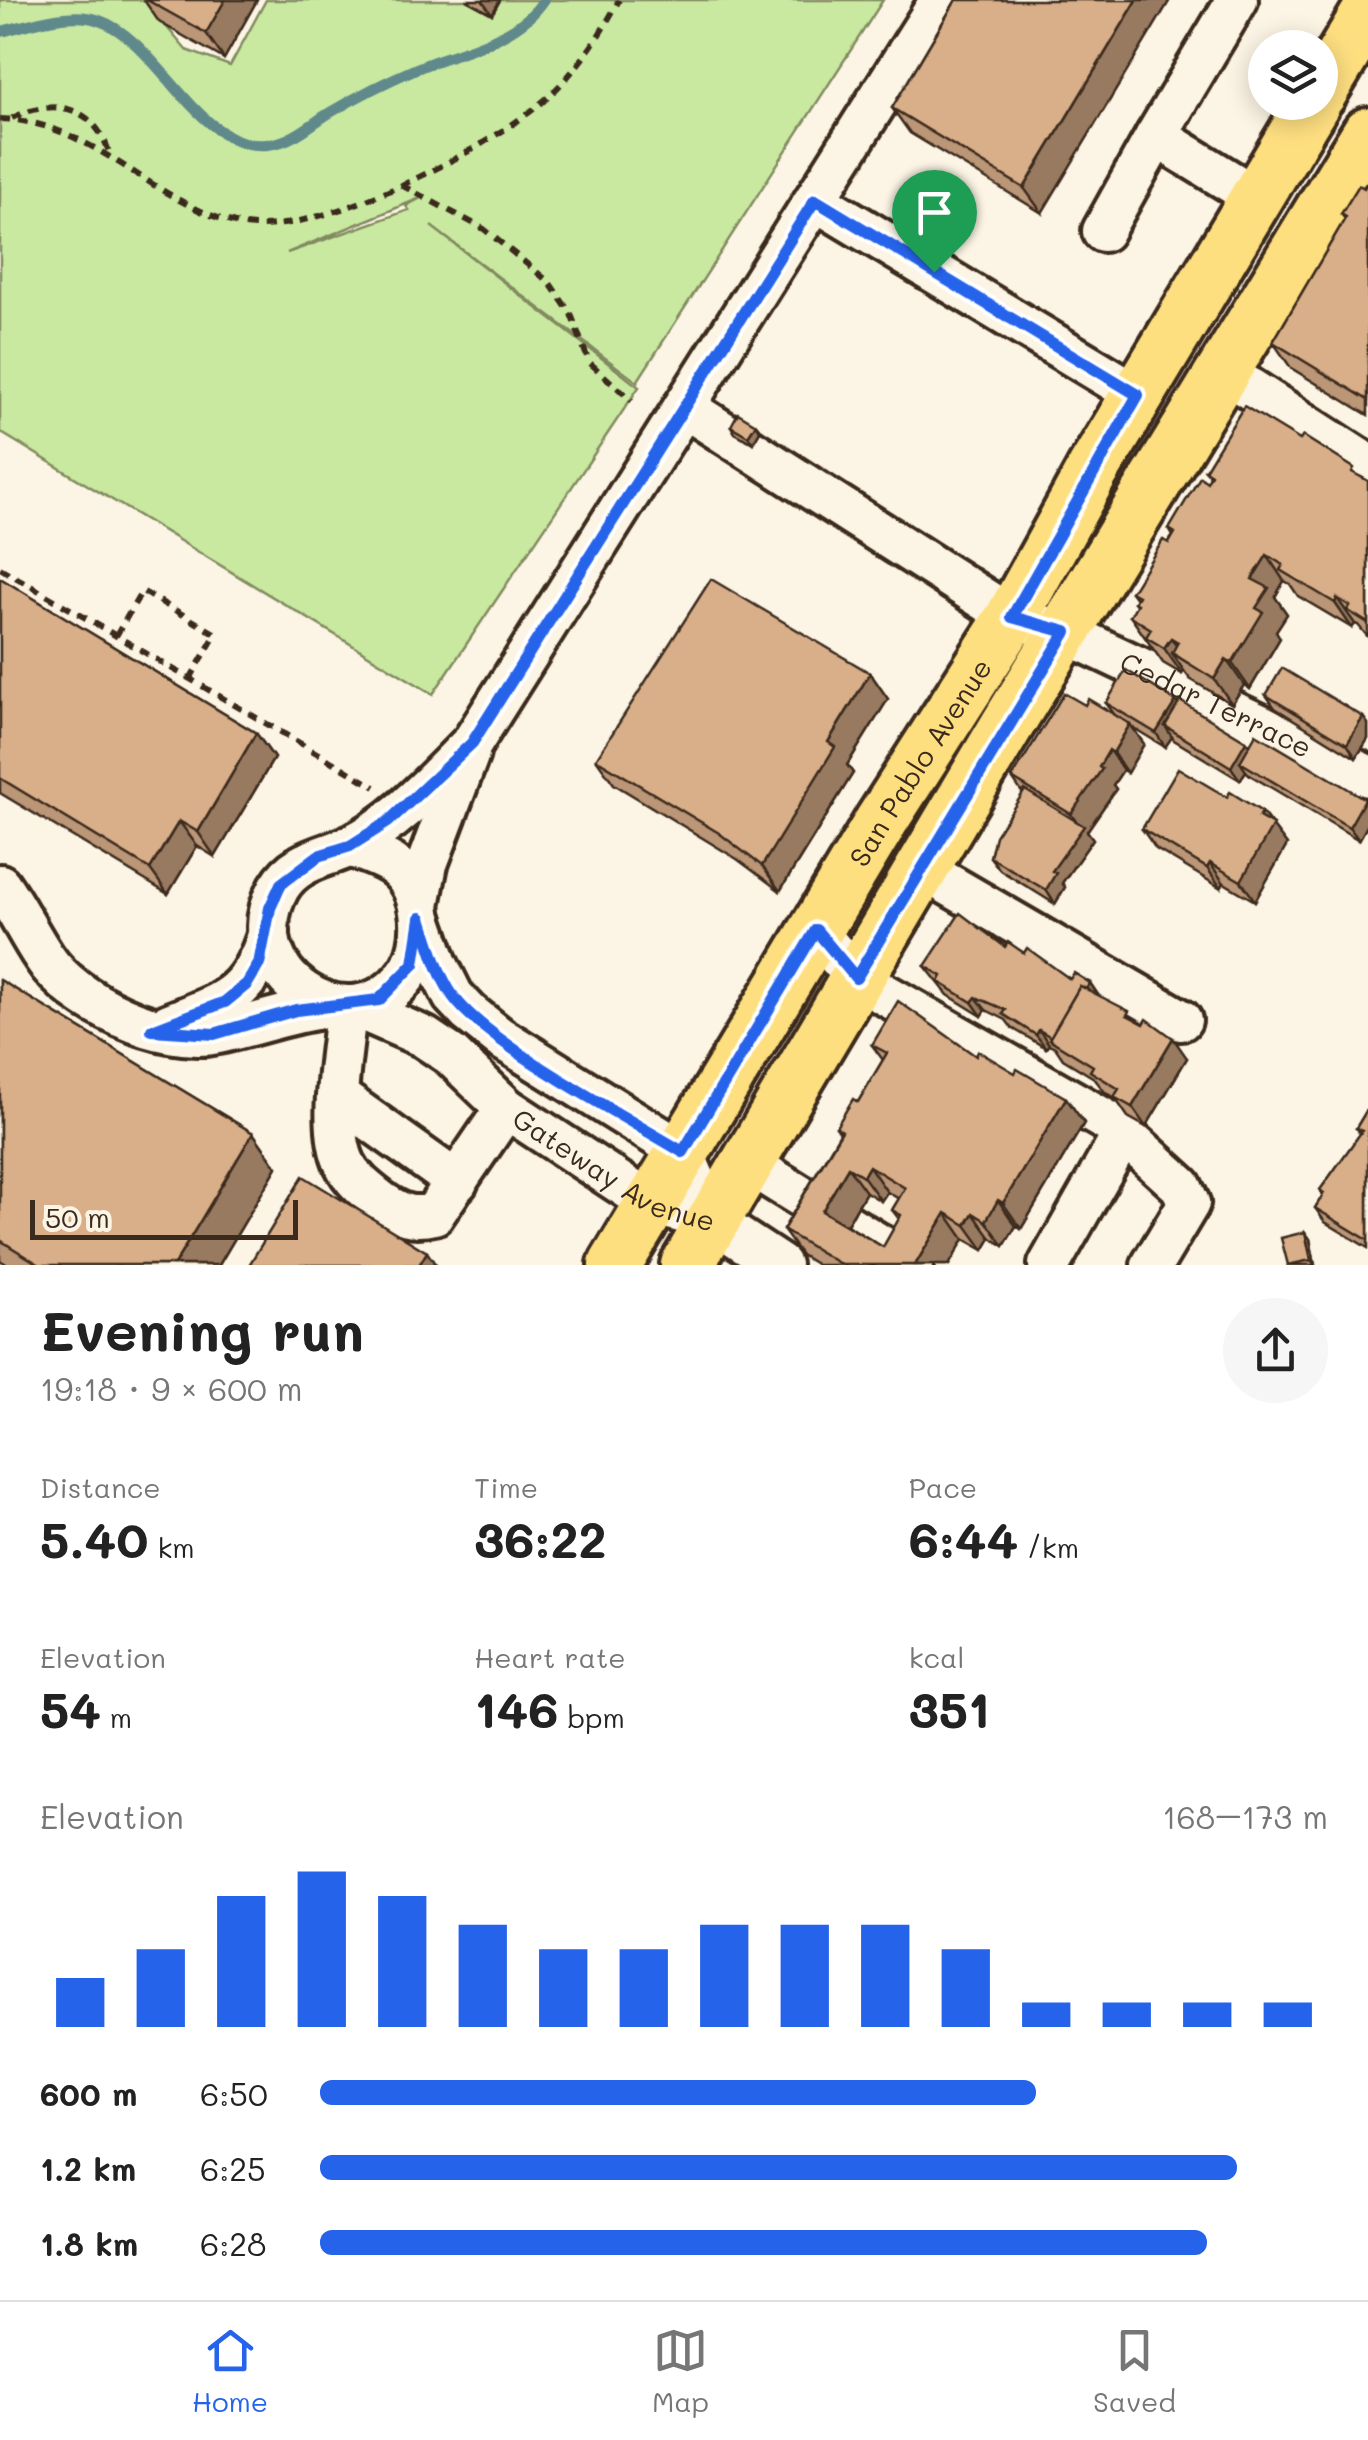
<!DOCTYPE html>
<meta charset="utf-8">
<style>
:root{--surface:#fff;--page:#f6f6f6;--text:#222;--muted:#767676;--line:#e0e0e0;--accent:#2563eb}
body{margin:0;font-family:Mali,sans-serif;background:var(--page);color:var(--text);height:100vh;display:flex;flex-direction:column;font-size:38px;white-space:nowrap}
*{box-sizing:border-box;margin:0}
p{font-size:32px;color:var(--muted)}
.icon{flex:none;width:55px;height:55px;fill:none;stroke:currentColor;stroke-width:2;stroke-linecap:round;stroke-linejoin:round}
.map{position:relative;height:1265px;overflow:hidden}
.sheet{display:flex;flex-direction:column;background:var(--surface);flex:1}
.sheet>*{flex:none}
.fabs{position:absolute;left:1248px;top:30px;display:grid;gap:20px}
.fabs a{display:grid;place-items:center;width:90px;height:90px;border-radius:50%;background:var(--surface);box-shadow:0 5px 25px #0003;font-size:50px}
.scale{position:absolute;left:30px;bottom:25px;width:268px;box-sizing:border-box;padding-left:10px;border:5px solid #3b2a1e;border-top:0;font-size:28px;line-height:35px;white-space:nowrap;color:#3b2a1e;-webkit-text-stroke:8px #fcf5e5;paint-order:stroke}
.pin{position:absolute;display:grid;place-items:center;width:85px;height:85px;color:#fff;margin:-102px -42px;border-radius:50% 50% 50% 0;rotate:-45deg;box-shadow:0 0 10px #0007}
.pin .icon{rotate:45deg}
.round{display:grid;place-items:center;flex:none;width:105px;height:105px;border-radius:52px;background:var(--page)}
.headline{display:flex;align-items:center;justify-content:space-between;height:170px;padding:0 40px}
h1{font-size:55px;font-weight:800;line-height:75px}
.metrics{display:grid;grid-template-columns:repeat(3,1fr);gap:15px;height:170px;padding:10px 40px}
.metrics div{display:grid;align-content:center}
.metrics b{font-size:50px;font-weight:800}
.metrics small{font-size:28px;font-weight:400}
.metrics p{font-size:28px}
.chart{height:280px;padding:20px 40px}
.chart p{display:flex;justify-content:space-between}
.chart svg{width:100%;height:180px;margin-top:10px;stroke:var(--accent);stroke-width:6}
ul{padding:0 40px;list-style:none;font-size:32px}
li{display:grid;grid-template-columns:160px 120px 1fr;align-items:center;height:75px}
li i{height:25px;border-radius:12px;background:var(--accent)}
.menu{display:flex;justify-content:space-around;align-items:center;height:140px;border-top:2px solid var(--line);background:var(--surface);font-size:28px;color:var(--muted)}
.menu a{display:grid;justify-items:center;gap:5px}
.menu .current{color:var(--accent)}
.map>svg:first-child{display:block}
</style>
<div class="map">
<svg width="1368" height="1265" viewBox="0 0 1368 1265">
<rect width="100%" height="100%" fill="#fcf5e5"/>
<filter id="ink" filterUnits="userSpaceOnUse"><feTurbulence type="fractalNoise" baseFrequency=".01" numOctaves="2"/><feDisplacementMap in="SourceGraphic" scale="20" xChannelSelector="R" yChannelSelector="G"/><feConvolveMatrix kernelMatrix="1 2 1 2 8 2 1 2 1" color-interpolation-filters="sRGB"/></filter>
<g filter="url(#ink)">
<path fill="#c9e9a1" stroke="#828a60" stroke-width="2.5" fill-rule="evenodd" d="M0,0H144L186,50L230,66L266,0H466L493,13L500,0H883L637,382L431,226L639,387L433,694L0,432ZM423,197L406,206L409,210L287,253Z"/>
<g fill="none" stroke-linecap="round" stroke-linejoin="round">
<path stroke="#60898c" stroke-width="11" d="M0,32C28,25 70,10 98,20C161,41 200,156 271,144C294,141 312,123 331,112C358,96 385,82 413,70C458,50 515,43 544,0"/>
<g stroke="#3b2a1e" stroke-width="48">
<g id="minor">
<path d="M1237,0L1156,136L1257,198"/>
<path d="M815,200L1138,395"/>
<path d="M1103,231L1156,136"/>
<path d="M1224,372L1368,465"/>
<path id="s1" d="M684,407L1012,617L1066,633L1368,776"/>
<path d="M349,846C363,851 379,856 392,864C425,886 430,942 407,974C350,1053 232,971 279,888C295,860 324,858 350,846C397,823 436,779 472,743L941,0"/>
<path d="M922,869L1181,1020"/>
<path d="M0,885C17,909 28,933 44,957C73,1003 165,1045 218,1033C259,1024 295,1010 337,1006"/>
<path d="M419,905L427,864L469,753"/>
<path d="M422,921L437,964L453,996L469,1013L499,1037L683,1152L713,1221"/>
<path d="M816,931L856,978L1114,1125L1181,1186L1189,1203L1152,1265"/>
<path d="M346,1006C344,1049 326,1125 345,1164C353,1181 369,1192 383,1203C401,1215 413,1219 434,1214L506,1108"/>
<path id="s2" d="M353,1006L424,1037L451,1055L506,1108L652,1204L713,1221L780,1265"/>
<path d="M169,1024C227,1001 250,995 269,932"/>
<path d="M338,1097L457,1182"/>
<path d="M747,1163L912,1265"/>
<path d="M1049,1265L1124,1133"/>
</g>
</g>
<g stroke="#3b2a1e" stroke-width="60">
<g id="major">
<path d="M1320,93L1368,13"/>
<path id="s3" d="M615,1265L882,820L1012,617L1093,470L1314,102"/>
<path d="M687,1265L1006,727L1368,134"/>
</g>
</g>
<g stroke="#3b2a1e" stroke-width="6" stroke-dasharray="10 8" stroke-linecap="butt">
<path d="M12,118C56,97 95,106 110,155"/>
<path d="M0,119C94,121 152,204 239,224C312,241 494,147 548,97C578,69 600,36 619,0"/>
<path d="M401,185L484,229L549,282L571,314L589,362L632,401"/>
<path d="M0,568L375,787"/>
<path d="M116,636L142,591L216,634L190,679"/>
</g>
<use href="#minor" stroke="#fcf5e5" stroke-width="40"/>
<use href="#major" stroke="#fedf80" stroke-width="52"/>
</g>
<g fill="#bb9677" stroke="#3b2a1e" stroke-width="2.5" fill-rule="evenodd">
<path d="M144,0H257L224,59L159,22Z"/>
<path d="M466,0H500L492,14Z"/>
<path d="M956,0L1042,213L910,133L892,108Z"/>
<path d="M1368,181V415L1291,368L1273,342L1345,219L1341,214Z"/>
<path d="M756,424L760,431L753,443L735,433L731,426Z"/>
<path d="M1205,470L1361,477L1368,481V637L1358,625L1355,624L1352,628L1298,596L1290,584L1284,581L1275,597L1287,614L1276,631L1280,638L1250,689L1244,685L1232,704L1190,679L1184,671L1182,674L1163,663L1130,616L1137,606L1134,602L1136,599L1131,592L1173,536L1169,529L1207,482L1210,476Z"/>
<path d="M0,578L256,733L274,758L215,857L197,846L168,894L0,793Z"/>
<path d="M870,673L888,699L847,765L853,773L780,891L737,859L614,784L596,759Z"/>
<path d="M1266,695L1363,717L1368,724V739L1356,758L1275,708Z"/>
<path d="M1106,703L1178,704L1250,746L1368,803V824L1359,840L1250,775L1246,771L1240,780L1174,740L1172,737L1165,747L1132,727L1144,744L1127,773L1123,770L1113,785L1116,789L1087,831L1093,839L1062,883L1065,887L1055,904L1000,870L990,857L1023,794L1012,778L1085,705L1114,714Z"/>
<path d="M1227,797L1262,812L1287,845L1255,901L1224,883L1221,888L1156,849L1142,829Z"/>
<path d="M1005,947L1024,953L1070,979L1090,983L1099,996L1135,1019L1187,1058L1146,1127L1128,1117L1115,1098L1104,1091L1094,1078L1063,1059L1055,1047L1049,1044L1046,1048L1012,1028L1006,1020L986,1010L982,1016L948,995L925,966Z"/>
<path d="M0,980L253,1133L277,1167L219,1265H8L0,1260Z"/>
<path d="M872,1045L976,1056L1066,1098L1084,1123L1021,1229L1016,1226L1004,1246L991,1238L984,1250L964,1239L949,1265H817L801,1255L783,1230L840,1133L836,1127L858,1102L883,1060ZM866,1192L881,1201L887,1192L899,1199L892,1210L899,1219L883,1247L847,1225Z"/>
<path d="M1368,1108V1248L1325,1222L1315,1208L1323,1195L1320,1190L1360,1134L1356,1128Z"/>
<path d="M1305,1232L1310,1239L1315,1265H1288Z"/>
</g>
<g fill="#987a61" stroke="#3b2a1e" stroke-width="2.5">
<path d="M225,0H257L224,59L206,33Z"/>
<path d="M482,0H500L492,14Z"/>
<path d="M1137,0H1170L1042,213L1024,188Z"/>
<path d="M756,424L760,431L753,443L748,436Z"/>
<path d="M1267,555L1284,581L1275,597L1287,614L1276,631L1280,638L1250,689L1232,663L1252,579Z"/>
<path d="M1337,598L1355,624L1352,628L1335,603Z"/>
<path d="M1171,638L1188,663L1172,653L1184,671L1182,674L1164,648Z"/>
<path d="M1226,659L1244,685L1232,704L1214,679Z"/>
<path d="M870,673L888,699L847,765L853,773L780,891L762,866L828,742Z"/>
<path d="M1176,701L1186,714L1165,726L1172,737L1165,747L1156,733Z"/>
<path d="M1363,717L1368,724V739L1356,758L1347,744Z"/>
<path d="M1130,724L1144,744L1127,773L1113,753Z"/>
<path d="M256,733L274,758L215,857L198,832Z"/>
<path d="M1246,741L1256,755L1240,762L1246,771L1240,780L1231,767Z"/>
<path d="M1109,750L1123,770L1113,785L1116,789L1087,831L1093,839L1062,883L1065,887L1055,904L1046,890L1052,871L1081,829L1071,814Z"/>
<path d="M1365,799L1368,803V824L1359,840L1349,827Z"/>
<path d="M1262,812L1287,845L1255,901L1241,881L1259,817Z"/>
<path d="M179,821L197,846L168,894L150,869Z"/>
<path d="M1210,863L1224,883L1221,888L1207,868Z"/>
<path d="M1090,983L1099,997L1057,1040Z"/>
<path d="M976,997L986,1010L982,1016L972,1002Z"/>
<path d="M1039,1030L1049,1044L1046,1048L1036,1035Z"/>
<path d="M1173,1038L1187,1058L1146,1127L1132,1107Z"/>
<path d="M1066,1098L1084,1123L1021,1229L1003,1203Z"/>
<path d="M253,1133L277,1167L219,1265H174Z"/>
<path d="M869,1166L887,1192L881,1201L863,1176Z"/>
<path d="M848,1167L866,1192L840,1236L822,1211Z"/>
<path d="M998,1200L1016,1226L1004,1246L986,1221Z"/>
<path d="M946,1213L964,1239L949,1265H915Z"/>
<path d="M973,1213L991,1238L984,1250L966,1225Z"/>
<path d="M1305,1232L1310,1239L1315,1265L1311,1260Z"/>
<path d="M427,1252L436,1265H419Z"/>
</g>
<g fill="#d9af8a" stroke="#3b2a1e" stroke-width="2.5" fill-rule="evenodd">
<path d="M147,0H225L206,33Z"/>
<path d="M956,0H1137L1024,188L892,108Z"/>
<path d="M1368,181V400L1273,342L1346,217L1341,214L1359,185L1364,188Z"/>
<path d="M1244,406L1300,440L1303,436L1354,468L1352,472L1368,481V623L1347,610L1350,606L1337,598L1335,603L1280,570L1283,565L1267,555L1252,579L1269,588L1256,608L1263,612L1232,663L1226,659L1214,679L1172,653L1178,642L1171,638L1164,648L1146,637L1151,629L1130,616L1137,604L1134,602L1138,596L1131,592L1163,540L1169,543L1175,533L1169,529L1200,477L1207,482L1211,474L1205,470Z"/>
<path d="M738,413L756,424L748,436L731,426Z"/>
<path d="M0,578L256,733L198,832L179,821L150,869L0,778Z"/>
<path d="M711,579L870,673L828,742L835,747L762,866L719,833L596,759Z"/>
<path d="M1282,668L1363,717L1347,744L1266,695Z"/>
<path d="M1126,670L1176,701L1156,733L1106,703Z"/>
<path d="M1064,693L1085,705L1088,699L1130,724L1113,753L1109,750L1099,767L1102,769L1071,814L1012,778Z"/>
<path d="M1180,701L1246,741L1231,767L1165,726Z"/>
<path d="M1256,734L1365,799L1349,827L1240,762Z"/>
<path d="M1178,768L1227,797L1230,792L1262,812L1259,817L1273,825L1241,881L1210,863L1207,868L1142,829Z"/>
<path d="M1025,790L1084,826L1052,871L1056,873L1046,890L990,857L995,836Z"/>
<path d="M960,913L1005,947L1008,942L1024,953L1027,948L1070,979L1074,973L1090,983L1086,989L1080,986L1051,1037L1039,1030L1036,1035L1003,1014L1006,1010L976,997L972,1002L939,982L942,976L925,966Z"/>
<path d="M0,980L253,1133L174,1265H40L0,1240Z"/>
<path d="M1080,986L1129,1011L1127,1015L1144,1024L1147,1019L1173,1038L1132,1107L1114,1097L1119,1089L1090,1071L1093,1066L1049,1039Z"/>
<path d="M898,1001L976,1056L978,1051L1015,1073L1017,1069L1066,1098L1003,1203L998,1200L986,1221L973,1213L966,1225L946,1213L915,1265H842L783,1230L842,1131L836,1127L853,1099L858,1102L887,1053L872,1045ZM869,1166L905,1188L892,1210L901,1215L883,1247L822,1211L848,1167L863,1176Z"/>
<path d="M1368,1108V1240L1315,1208L1324,1193L1320,1190L1362,1131L1356,1128Z"/>
<path d="M303,1176L427,1252L419,1265H249Z"/>
<path d="M1305,1232L1311,1260L1288,1265L1281,1238Z"/>
</g>
</g>
<g fill="none" stroke-linecap="round" stroke-linejoin="round" filter="url(#ink)">
<g stroke="#fff" stroke-width="20">
<path id="route" d="M815,200L1138,395L1012,617L1066,632L856,978L816,930L683,1152C627,1118 487,1044 453,996C437,973 430,944 421,918L414,964L379,1000L296,1010L214,1034L152,1030L225,1002L247,984L259,964L270,908L281,884L318,856L350,846L388,822L472,743Z"/>
</g>
<use href="#route" stroke="#2563eb" stroke-width="12"/>
</g>
<g text-anchor="middle" dominant-baseline="central" stroke-width="9" stroke-linejoin="round" paint-order="stroke">
<g font-size="28" fill="#3b2a1e" stroke="#fcf5e5">
<text stroke="none"><textPath href="#s1" startOffset="612">Cedar Terrace</textPath></text>
<text stroke="none"><textPath href="#s3" startOffset="588">San Pablo Avenue</textPath></text>
<text stroke="none"><textPath href="#s2" startOffset="312">Gateway Avenue</textPath></text>
</g>
</g>
</svg>
<div class="fabs">
<a><svg class="icon" aria-label="layers" viewBox="0 0 24 24"><path d="M12 4l9 5-9 5-9-5zM3 14l9 5 9-5"/></svg></a>
</div>
<div class="scale">50 m</div>
<div class="pin" style="left:934px;top:272px;background:#1e9e55"><svg class="icon" aria-label="arrive" viewBox="0 0 24 24"><path d="M6 21V4h12l-3 4 3 4H6"/></svg></div>
</div>
<section class="sheet">
<div class="headline"><div><h1>Evening run</h1><p>19:18 · 9 × 600 m</p></div><a class="round"><svg class="icon" aria-label="share" viewBox="0 0 24 24"><path d="M12 15V3M7 8l5-5 5 5M5 13v7h14v-7"/></svg></a></div>
<div class="metrics">
<div><p>Distance</p><b>5.40<small> km</small></b></div>
<div><p>Time</p><b>36:22</b></div>
<div><p>Pace</p><b>6:44<small> /km</small></b></div>
</div>
<div class="metrics">
<div><p>Elevation</p><b>54<small> m</small></b></div>
<div><p>Heart rate</p><b>146<small> bpm</small></b></div>
<div><p>kcal</p><b>351</b></div>
</div>
<div class="chart"><p><span>Elevation</span>168–173 m</p>
<svg viewBox="0 0 160 44" preserveAspectRatio="none"><path d="M5 44V32M15 44V25M25 44V12M35 44V6M45 44V12M55 44V19M65 44V25M75 44V25M85 44V19M95 44V19M105 44V19M115 44V25M125 44V38M135 44V38M145 44V38M155 44V38"/></svg>
</div>
<ul>
<li><b>600 m</b>6:50<i style="width:71%"></i></li>
<li><b>1.2 km</b>6:25<i style="width:91%"></i></li>
<li><b>1.8 km</b>6:28<i style="width:88%"></i></li>
</ul>
</section>
<nav class="menu">
<a class="current"><svg class="icon" aria-label="home" viewBox="0 0 24 24"><path d="M3 11l9-7 9 7M6 9v11h12V9"/></svg>Home</a>
<a><svg class="icon" aria-label="map" viewBox="0 0 24 24"><path d="M3 6l6-2 6 2 6-2v14l-6 2-6-2-6 2zM9 4v14M15 6v14"/></svg>Map</a>
<a><svg class="icon" aria-label="saved" viewBox="0 0 24 24"><path d="M7 4h10v16l-5-4-5 4z"/></svg>Saved</a>
</nav>
